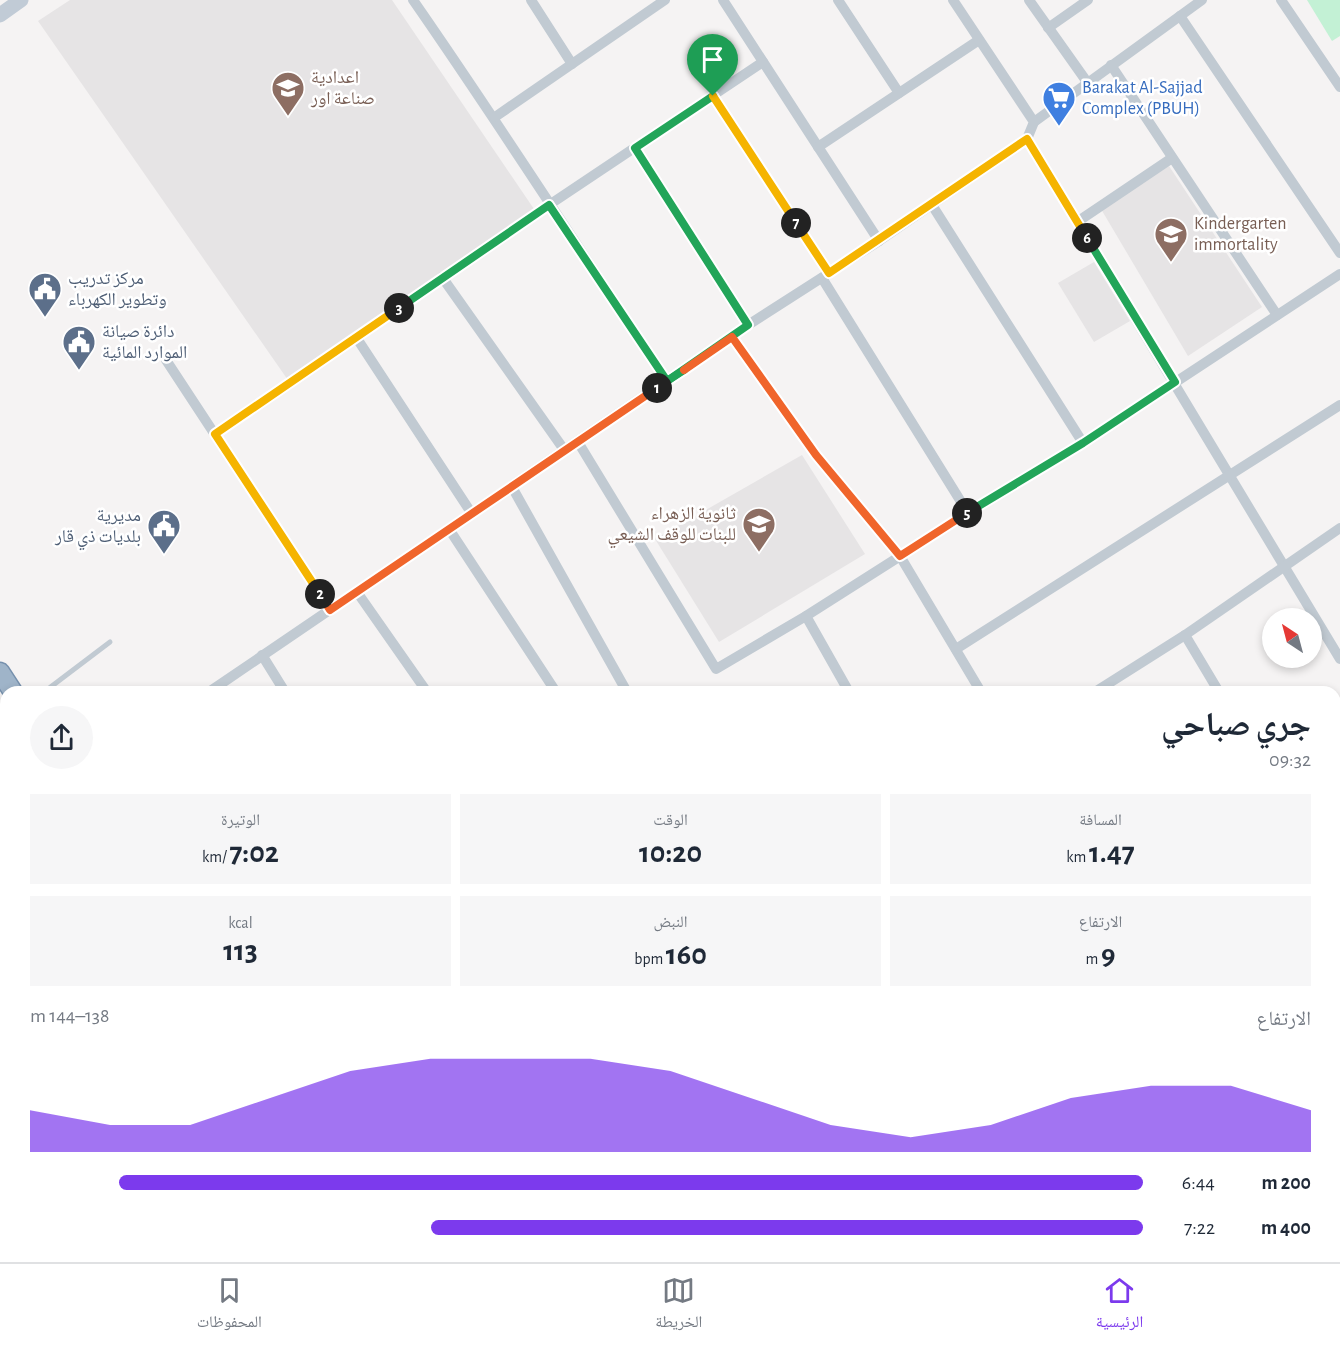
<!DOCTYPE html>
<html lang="ar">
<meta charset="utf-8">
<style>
:root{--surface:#fff;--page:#f6f6f7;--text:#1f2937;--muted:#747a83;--line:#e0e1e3;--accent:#7c3aed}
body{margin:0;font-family:"Alegreya Sans","Noto Naskh Arabic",sans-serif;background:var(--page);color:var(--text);direction:rtl;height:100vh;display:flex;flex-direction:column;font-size:22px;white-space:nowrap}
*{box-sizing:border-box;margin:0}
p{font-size:20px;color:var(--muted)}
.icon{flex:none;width:33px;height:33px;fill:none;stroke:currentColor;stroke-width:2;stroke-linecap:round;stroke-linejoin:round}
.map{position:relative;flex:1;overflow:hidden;direction:ltr}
.details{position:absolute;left:0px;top:686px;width:1341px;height:578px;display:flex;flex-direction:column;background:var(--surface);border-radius:18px 18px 0 0;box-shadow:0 3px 9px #0003;direction:rtl}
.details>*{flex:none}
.needle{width:39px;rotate:324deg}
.controls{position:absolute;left:1262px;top:608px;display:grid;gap:12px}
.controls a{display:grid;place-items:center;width:60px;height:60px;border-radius:50%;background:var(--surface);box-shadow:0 3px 9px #0003;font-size:30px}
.pin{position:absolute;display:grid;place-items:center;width:51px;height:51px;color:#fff;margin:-62px -26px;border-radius:50% 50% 50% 0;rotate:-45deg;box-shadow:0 0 6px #0007}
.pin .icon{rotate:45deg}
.km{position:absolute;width:30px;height:30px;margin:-15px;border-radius:50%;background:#222;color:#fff;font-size:16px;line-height:30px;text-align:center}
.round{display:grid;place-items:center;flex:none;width:63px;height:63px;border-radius:32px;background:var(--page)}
.headline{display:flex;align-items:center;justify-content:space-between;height:102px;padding:0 30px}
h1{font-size:33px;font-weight:700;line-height:45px}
.metrics{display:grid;grid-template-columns:repeat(3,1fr);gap:9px;height:102px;padding:6px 30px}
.metrics div{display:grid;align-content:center;border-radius:0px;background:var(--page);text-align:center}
.metrics b{font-size:30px;font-weight:700}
.metrics small{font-size:16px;font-weight:400}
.metrics p{font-size:16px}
.chart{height:168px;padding:12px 30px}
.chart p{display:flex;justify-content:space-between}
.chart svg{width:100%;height:108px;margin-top:6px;fill:var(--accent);opacity:.7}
ul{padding:0 30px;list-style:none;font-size:20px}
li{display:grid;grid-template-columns:96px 72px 1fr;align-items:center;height:45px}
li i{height:15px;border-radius:8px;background:var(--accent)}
.dock{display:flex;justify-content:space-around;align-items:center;height:84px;border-top:2px solid var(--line);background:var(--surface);font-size:16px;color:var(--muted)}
.dock a{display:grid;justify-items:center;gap:3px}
.dock .current{color:var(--accent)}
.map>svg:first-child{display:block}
</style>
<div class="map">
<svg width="1340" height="1262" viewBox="0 0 1340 1262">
<rect width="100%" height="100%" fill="#f5f3f3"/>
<g fill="#e6e4e5">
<path d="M70,0H392L536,212L290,383L38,21Z"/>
<path d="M1169,166L1262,307L1188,356L1101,209Z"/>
<path d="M1094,262L1130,321L1094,342L1058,283Z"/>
<path d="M802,455L865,554L719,642L655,539Z"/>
</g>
<path fill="#fce8e6" d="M6,893V1257H299L302,1262H0V897Z"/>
<path fill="#c3f1d5" d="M1307,0H1340V36L1332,41Z"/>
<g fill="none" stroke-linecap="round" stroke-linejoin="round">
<g stroke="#7690ad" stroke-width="21">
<g id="trunk">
<path d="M0,672L13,692"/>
<path d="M0,738L6,747"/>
<path d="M348,1257L350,1262"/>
<path d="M370,1257L373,1262"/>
<path d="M393,1257L396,1262"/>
<path d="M414,1257L417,1262"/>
</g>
</g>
<g stroke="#c1cad2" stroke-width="5">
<path d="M732,337L816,455L900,556"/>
<path d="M44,692L110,642"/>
<path d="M0,925L6,921"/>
<path d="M300,1257L303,1262"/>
</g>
<g stroke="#c1cad2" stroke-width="10">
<path d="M413,0C500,125 582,254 667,381"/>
<path d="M531,0L572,64"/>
<path d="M723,0L879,241"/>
<path d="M838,0L899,93"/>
<path d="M1029,0L1087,82"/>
<path d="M1281,0L1340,87"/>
<path d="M1180,16L1340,253"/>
<path d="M1048,28L1088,0"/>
<path d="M1111,65L1277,315"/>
<path d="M713,96L829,273"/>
<path d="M495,117L665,0"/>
<path d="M1034,122L1202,0"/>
<path d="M1027,139L1340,659"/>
<path d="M818,147L979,40"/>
<path d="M635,148L748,325"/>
<path d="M932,205L1083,443"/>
<path d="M1077,222L1172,158"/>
<path d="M442,277L565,451"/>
<path d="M822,278L968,513"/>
<path d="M356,337L472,514"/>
<path d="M166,360L330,610"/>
<path d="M215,434L549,205L763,62"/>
<path d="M578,442L716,669L806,616L968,513L1083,443L1340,274"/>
<path d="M512,487L627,692"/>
<path d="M449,529L556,692"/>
<path d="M900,556L981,692"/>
<path d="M357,592L427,692"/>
<path d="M806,616L849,692"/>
<path d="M1185,635L1219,692"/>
<path d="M956,649L1340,405"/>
<path d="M262,655L285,692"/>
<path d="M209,692L748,325L879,241L1027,139L1034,122L953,0"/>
<path d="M1095,692L1185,635L1340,528"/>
<path d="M0,871L6,867"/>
<path d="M1335,885L1340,893"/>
<path d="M1335,932L1340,940"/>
<path d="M1335,1074L1340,1070"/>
<path d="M0,1149L6,1158"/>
<path d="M1335,1203L1340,1200"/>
<path d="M74,1257L77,1262"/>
<path d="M802,1257L805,1262"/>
<path d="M940,1257L943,1262"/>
<path d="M1200,1257L1203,1262"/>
<path d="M831,1262L838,1257"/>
<path d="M1042,1262L1049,1257"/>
<path d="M1241,1262L1249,1257"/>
</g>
<path stroke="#c1cbd6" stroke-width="15" d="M0,15L21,0"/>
<use href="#trunk" stroke="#9fb4c9" stroke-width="18"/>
</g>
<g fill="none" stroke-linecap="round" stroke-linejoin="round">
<g stroke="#fff" stroke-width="12">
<path id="split-1" d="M657,388L748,325L635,148L713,96"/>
</g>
<g stroke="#fff" stroke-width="12">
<path id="split-2" d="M320,594L330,610L657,388"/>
</g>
<g stroke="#fff" stroke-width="12">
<path id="split-3" d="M320,594L215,434L399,308"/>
</g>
<g stroke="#fff" stroke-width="12">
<path id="split-4" d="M399,308L549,205L667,381L684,370"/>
</g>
<g stroke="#fff" stroke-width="12">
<path id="split-5" d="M684,370L732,337L816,455L900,556L967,513"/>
</g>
<g stroke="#fff" stroke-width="12">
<path id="split-6" d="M967,513L1083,443L1175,382L1087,238"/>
</g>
<g stroke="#fff" stroke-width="12">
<path id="split-7" d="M796,223L829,273L1027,139L1087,238"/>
</g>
<g stroke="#fff" stroke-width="12">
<path id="split-8" d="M713,96L796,223"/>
</g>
<use href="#split-1" stroke="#22a559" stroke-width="8"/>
<use href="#split-2" stroke="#f0652b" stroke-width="8"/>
<use href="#split-3" stroke="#f5b400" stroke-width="8"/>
<use href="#split-4" stroke="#22a559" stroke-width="8"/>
<use href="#split-5" stroke="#f0652b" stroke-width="8"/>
<use href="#split-6" stroke="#22a559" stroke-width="8"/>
<use href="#split-7" stroke="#f5b400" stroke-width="8"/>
<use href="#split-8" stroke="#f5b400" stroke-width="8"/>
</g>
<defs>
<g id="school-pin" transform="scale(1.725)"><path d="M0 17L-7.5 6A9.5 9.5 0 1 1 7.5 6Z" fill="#8d6e63" stroke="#fff"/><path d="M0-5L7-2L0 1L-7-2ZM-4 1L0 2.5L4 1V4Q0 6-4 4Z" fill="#fff"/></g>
<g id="supermarket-pin" transform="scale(1.725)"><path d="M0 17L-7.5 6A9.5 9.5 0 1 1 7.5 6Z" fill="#3f7fe0" stroke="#fff"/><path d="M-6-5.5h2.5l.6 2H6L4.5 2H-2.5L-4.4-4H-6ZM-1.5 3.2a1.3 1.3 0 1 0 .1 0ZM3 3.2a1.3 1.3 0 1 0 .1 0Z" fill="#fff"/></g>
<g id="civic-pin" transform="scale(1.725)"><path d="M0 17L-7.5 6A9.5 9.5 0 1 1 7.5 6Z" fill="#5c6f8a" stroke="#fff"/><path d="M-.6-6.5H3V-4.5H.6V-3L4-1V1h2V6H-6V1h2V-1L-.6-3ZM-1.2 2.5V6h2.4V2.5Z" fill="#fff"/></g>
</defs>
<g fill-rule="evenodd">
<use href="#school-pin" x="288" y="88"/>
<use href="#supermarket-pin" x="1059" y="98"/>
<use href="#school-pin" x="1171" y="234"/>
<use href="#civic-pin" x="45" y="289"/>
<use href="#civic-pin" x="79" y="342"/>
<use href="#school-pin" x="759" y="524"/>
<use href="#civic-pin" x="164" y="526"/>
</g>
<g text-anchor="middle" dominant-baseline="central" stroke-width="5" stroke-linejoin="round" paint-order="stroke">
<g font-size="18" fill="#785e54" stroke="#fff" text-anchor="start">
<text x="311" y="78">اعدادية<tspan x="311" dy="21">صناعة اور</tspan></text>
<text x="1194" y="224">Kindergarten<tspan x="1194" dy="21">immortality</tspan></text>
<text x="736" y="514" text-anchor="end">ثانوية الزهراء<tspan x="736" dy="21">للبنات للوقف الشيعي</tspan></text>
</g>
<g font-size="18" fill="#366cbe" stroke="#fff" text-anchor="start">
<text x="1082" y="88">Barakat Al-Sajjad<tspan x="1082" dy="21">Complex (PBUH)</tspan></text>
</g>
<g font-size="18" fill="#4e5e75" stroke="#fff" text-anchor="start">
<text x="68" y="279">مركز تدريب<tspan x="68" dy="21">وتطوير الكهرباء</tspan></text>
<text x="102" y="332">دائرة صيانة<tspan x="102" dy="21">الموارد المائية</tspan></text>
<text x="141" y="516" text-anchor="end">مديرية<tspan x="141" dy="21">بلديات ذي قار</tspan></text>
</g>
</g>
</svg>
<div class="controls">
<a><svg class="needle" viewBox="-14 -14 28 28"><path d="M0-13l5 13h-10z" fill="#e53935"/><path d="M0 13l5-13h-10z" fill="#747a83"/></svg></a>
</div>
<div class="pin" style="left:713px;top:96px;background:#1e9e55"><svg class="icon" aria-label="arrive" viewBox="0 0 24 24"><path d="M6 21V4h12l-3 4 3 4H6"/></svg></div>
<b class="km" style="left:657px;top:388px">1</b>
<b class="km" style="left:320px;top:594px">2</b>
<b class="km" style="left:399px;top:308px">3</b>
<b class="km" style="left:967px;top:513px">5</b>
<b class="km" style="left:1087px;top:238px">6</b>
<b class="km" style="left:796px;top:223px">7</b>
<section class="details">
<div class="headline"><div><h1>جري صباحي</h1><p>09:32</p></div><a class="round"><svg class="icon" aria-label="share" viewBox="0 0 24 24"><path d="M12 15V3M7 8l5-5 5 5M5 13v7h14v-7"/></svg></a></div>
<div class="metrics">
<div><p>المسافة</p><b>1.47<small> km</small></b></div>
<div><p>الوقت</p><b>10:20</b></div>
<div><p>الوتيرة</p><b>7:02<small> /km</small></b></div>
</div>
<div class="metrics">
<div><p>الارتفاع</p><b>9<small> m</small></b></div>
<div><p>النبض</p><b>160<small> bpm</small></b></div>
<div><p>kcal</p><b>113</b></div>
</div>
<div class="chart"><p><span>الارتفاع</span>138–144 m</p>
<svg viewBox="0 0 160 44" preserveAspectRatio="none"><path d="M0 44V27L10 33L20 33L30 22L40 11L50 6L60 6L70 6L80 11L90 22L100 33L110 38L120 33L130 22L140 17L150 17L160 27V44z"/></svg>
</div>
<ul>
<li><b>200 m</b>6:44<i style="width:92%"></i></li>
<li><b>400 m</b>7:22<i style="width:64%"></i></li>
</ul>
</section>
</div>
<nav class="dock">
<a class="current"><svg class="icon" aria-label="home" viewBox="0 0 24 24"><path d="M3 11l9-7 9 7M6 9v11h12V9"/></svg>الرئيسية</a>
<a><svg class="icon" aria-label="map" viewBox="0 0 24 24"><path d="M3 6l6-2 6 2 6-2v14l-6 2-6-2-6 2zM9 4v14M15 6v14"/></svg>الخريطة</a>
<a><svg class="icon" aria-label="saved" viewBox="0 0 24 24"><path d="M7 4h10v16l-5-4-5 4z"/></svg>المحفوظات</a>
</nav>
